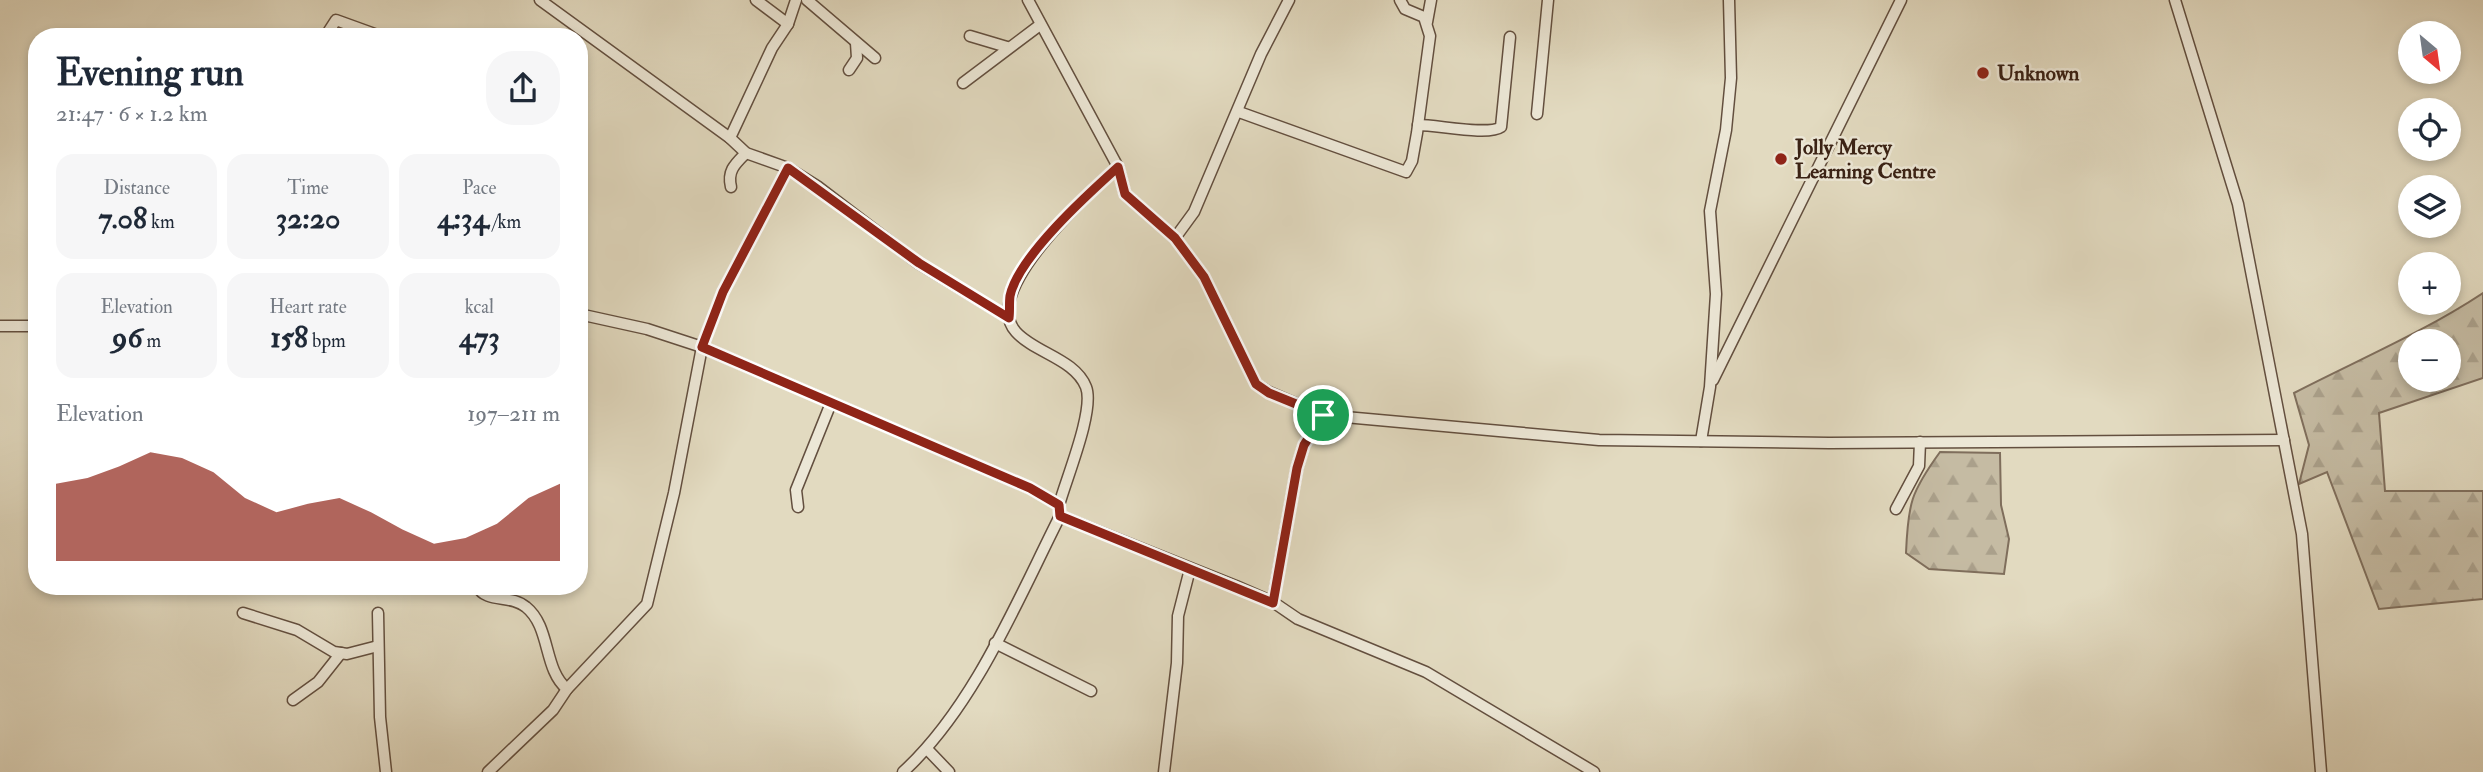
<!DOCTYPE html>
<meta charset="utf-8">
<style>
:root{--surface:#fff;--page:#f6f6f7;--text:#1f2937;--muted:#747a83;--accent:#8f2418}
body{margin:0;font-family:"IM FELL Double Pica",serif;background:var(--page);color:var(--text);height:100vh;display:flex;flex-direction:column;font-size:26px;white-space:nowrap}
*{box-sizing:border-box;margin:0}
p{font-size:23px;color:var(--muted)}
.icon{flex:none;width:38px;height:38px;fill:none;stroke:currentColor;stroke-width:2;stroke-linecap:round;stroke-linejoin:round}
.map{position:relative;flex:1;overflow:hidden}
.sheet{position:absolute;left:28px;top:28px;width:560px;height:567px;display:flex;flex-direction:column;background:var(--surface);border-radius:28px;box-shadow:0 4px 10px #0003}
.sheet>*{flex:none}
.needle{width:46px;rotate:151deg}
.controls{position:absolute;left:2398px;top:21px;display:grid;gap:14px}
.controls a{display:grid;place-items:center;width:63px;height:63px;border-radius:50%;background:var(--surface);box-shadow:0 4px 10px #0003;font-size:35px}
.pin{position:absolute;display:grid;place-items:center;width:60px;height:60px;color:#fff;margin:-30px;border:4px solid #fff;border-radius:50%;box-shadow:0 2px 7px #0007}
.round{display:grid;place-items:center;flex:none;width:74px;height:74px;border-radius:28px;background:var(--page)}
.overview{display:flex;align-items:center;justify-content:space-between;height:119px;padding:0 28px}
h1{font-size:38px;font-weight:700;line-height:52px}
.figures{display:grid;grid-template-columns:repeat(3,1fr);gap:10px;height:119px;padding:7px 28px}
.figures div{display:grid;align-content:center;border-radius:18px;background:var(--page);text-align:center}
.figures b{font-size:30px;font-weight:700}
.figures small{font-size:19px;font-weight:400}
.figures p{font-size:19px}
.chart{height:196px;padding:14px 28px}
.chart p{display:flex;justify-content:space-between}
.chart svg{width:100%;height:126px;margin-top:7px;fill:var(--accent);opacity:.7}
.map>svg:first-child{display:block}
</style>
<div class="map">
<svg width="2483" height="772" viewBox="0 0 2483 772">
<defs>
<pattern id="forest-firs" width="22" height="20" patternUnits="userSpaceOnUse" patternTransform="scale(1.75)"><rect width="22" height="20" fill="#c5bba3"/><path d="M5 1l3.5 6h-7zM16 11l3.5 6h-7z" fill="#aaa08b"/></pattern>
</defs>
<rect width="100%" height="100%" fill="#e2dac0"/>
<filter id="stains"><feTurbulence type="fractalNoise" baseFrequency=".00286" numOctaves="4"/><feColorMatrix values="0 0 0 0 .2 0 0 0 0 .09 0 0 0 0 .02 0 0 0 .5 -.17"/></filter>
<radialGradient id="worn" r=".72"><stop offset=".6" stop-color="#630" stop-opacity="0"/><stop offset="1" stop-color="#630" stop-opacity=".3"/></radialGradient>
<g fill="url(#forest-firs)" stroke="#7f6e5c" stroke-width="2" fill-rule="evenodd">
<path d="M2483,293V378L2379,413L2385,491H2483V599L2379,609L2327,472L2299,484L2309,445L2294,393C2358,360 2424,332 2483,293ZM2410,341H2448V380H2410Z"/>
<path d="M1940,452L2000,453L2001,505L2009,539L2004,574L1929,569L1906,553C1908,503 1911,492 1940,452Z"/>
</g>
<g fill="none" stroke-linecap="round" stroke-linejoin="round">
<g stroke="#634f3f" stroke-width="13">
<g id="minor">
<path d="M540,0L730,138L746,153L788,168L817,186L918,263L1009,318"/>
<path d="M756,0L788,24"/>
<path d="M807,0L875,58"/>
<path d="M2175,0L2238,204L2302,534L2321,772"/>
<path d="M1427,22L1431,0"/>
<path d="M970,36L1007,47"/>
<path d="M325,37L336,20L383,37"/>
<path d="M849,70L857,58L856,43"/>
<path d="M963,83L1040,25"/>
<path d="M1239,112L1406,172L1412,161L1417,133L1430,36L1424,17L1405,9L1400,0"/>
<path d="M1537,114L1548,0"/>
<path d="M1418,125C1438,125 1488,136 1501,127L1510,37"/>
<path d="M730,138L772,48L788,24L796,0"/>
<path d="M1118,167L1125,194L1175,238L1204,277L1256,384L1269,392L1323,415L1599,440L1829,443L2284,440"/>
<path d="M731,187C727,171 735,164 746,153"/>
<path d="M1175,238L1194,212L1261,54L1289,0"/>
<path d="M579,314L647,329L702,347L1030,488L1059,505"/>
<path d="M0,326H37"/>
<path d="M1713,380L1901,0"/>
<path d="M1701,441L1710,387L1716,294L1710,211L1726,130L1731,78L1729,0"/>
<path d="M798,507L796,490L831,403"/>
<path d="M1896,509L1919,466L1920,442"/>
<path d="M1060,516L1236,586L1273,602L1298,619L1426,672L1594,772"/>
<path d="M477,586C486,604 511,594 526,607C551,627 543,669 567,689"/>
<path d="M1273,602L1297,468L1304,445L1323,415"/>
<path d="M243,613L297,630L334,652L347,654L378,646"/>
<path d="M378,613L380,717L386,772"/>
<path d="M995,643L1091,691"/>
<path d="M293,700L318,682L341,653"/>
<path d="M927,749L949,772"/>
<path d="M488,772L553,710L567,689L647,604L674,493L702,347L723,292L788,168"/>
<path d="M903,772C974,707 1017,601 1060,516L1059,505C1066,479 1095,410 1086,387C1075,359 1035,353 1016,332C979,291 1090,192 1118,167L1028,0"/>
<path d="M1164,772L1177,663L1178,616L1190,569"/>
</g>
</g>
<use href="#minor" stroke="#ece7d6" stroke-width="10"/>
</g>
<g fill="none" stroke-linecap="round" stroke-linejoin="round">
<g stroke="#fff" stroke-width="14">
<path id="route" d="M1118,167L1125,194L1175,238L1204,277L1256,384L1269,393L1323,415L1304,445L1297,468L1273,603L1060,516L1059,505L1030,488L702,347L723,292L788,168L919,263L1009,318C1010,311 1009,303 1010,296C1018,257 1088,194 1118,167Z"/>
</g>
<use href="#route" stroke="#8f2418" stroke-width="9"/>
</g>
<g fill="#8f2418" stroke="#ece7d6" stroke-width="2.5">
<circle cx="1983" cy="73" r="7"/>
<circle cx="1781" cy="159" r="7"/>
</g>
<g text-anchor="middle" dominant-baseline="central" stroke-width="5" stroke-linejoin="round" paint-order="stroke">
<g font-size="21" font-weight="bold" fill="#392114" stroke="#ece7d6" text-anchor="start">
<text x="1997" y="73">Unknown</text>
<text x="1795" y="147">Jolly Mercy<tspan x="1795" dy="24">Learning Centre</tspan></text>
</g>
</g>
<rect width="100%" height="100%" filter="url(#stains)"/>
<rect width="100%" height="100%" fill="url(#worn)"/>
</svg>
<div class="controls">
<a><svg class="needle" viewBox="-14 -14 28 28"><path d="M0-13l5 13h-10z" fill="#e53935"/><path d="M0 13l5-13h-10z" fill="#747a83"/></svg></a>
<a><svg class="icon" aria-label="locate" viewBox="0 0 24 24"><circle cx="12" cy="12" r="6"/><path d="M12 2v4M12 18v4M2 12h4M18 12h4"/></svg></a>
<a><svg class="icon" aria-label="layers" viewBox="0 0 24 24"><path d="M12 4l9 5-9 5-9-5zM3 14l9 5 9-5"/></svg></a>
<a>+</a>
<a>−</a>
</div>
<div class="pin" style="left:1323px;top:415px;background:#1e9e55"><svg class="icon" aria-label="arrive" viewBox="0 0 24 24"><path d="M6 21V4h12l-3 4 3 4H6"/></svg></div>
<section class="sheet">
<div class="overview"><div><h1>Evening run</h1><p>21:47 · 6 × 1.2 km</p></div><a class="round"><svg class="icon" aria-label="share" viewBox="0 0 24 24"><path d="M12 15V3M7 8l5-5 5 5M5 13v7h14v-7"/></svg></a></div>
<div class="figures">
<div><p>Distance</p><b>7.08<small> km</small></b></div>
<div><p>Time</p><b>32:20</b></div>
<div><p>Pace</p><b>4:34<small> /km</small></b></div>
</div>
<div class="figures">
<div><p>Elevation</p><b>96<small> m</small></b></div>
<div><p>Heart rate</p><b>158<small> bpm</small></b></div>
<div><p>kcal</p><b>473</b></div>
</div>
<div class="chart"><p><span>Elevation</span>197–211 m</p>
<svg viewBox="0 0 160 44" preserveAspectRatio="none"><path d="M0 44V17L10 15L20 11L30 6L40 8L50 13L60 22L70 27L80 24L90 22L100 27L110 33L120 38L130 36L140 31L150 22L160 17V44z"/></svg>
</div>
</section>
</div>
